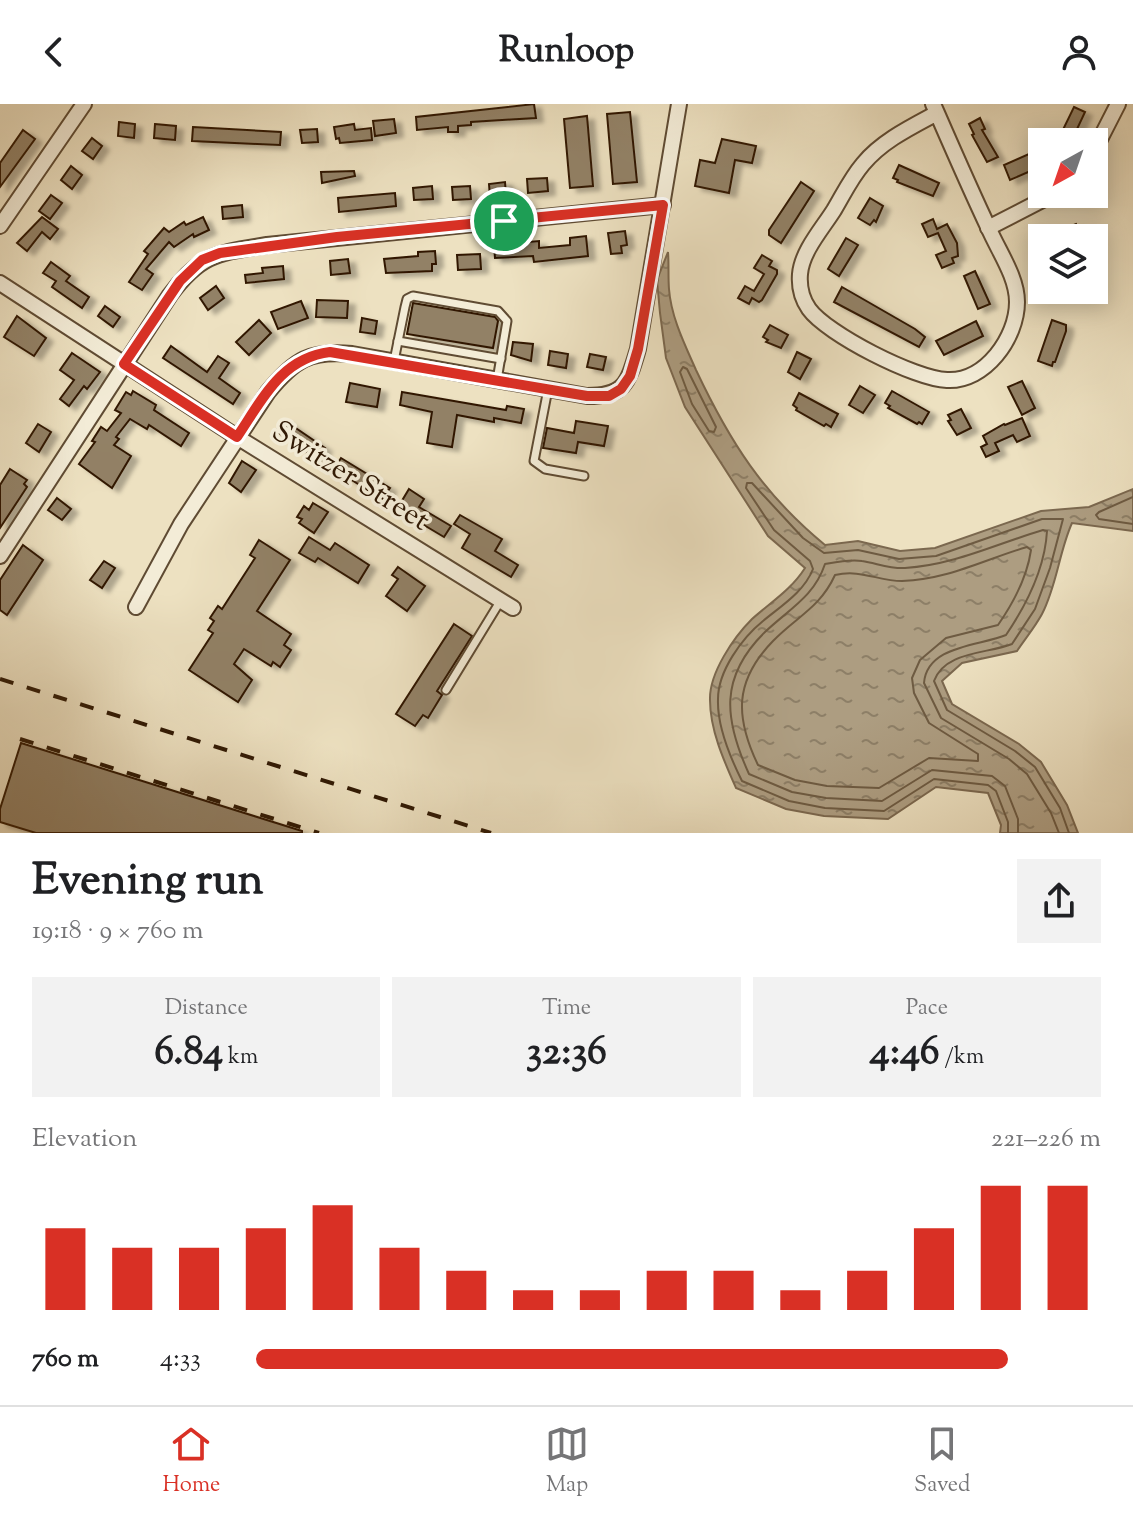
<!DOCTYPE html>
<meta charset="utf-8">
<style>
:root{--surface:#fff;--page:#f2f2f2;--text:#202124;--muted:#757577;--line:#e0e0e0;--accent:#d93025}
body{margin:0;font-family:"Sorts Mill Goudy",serif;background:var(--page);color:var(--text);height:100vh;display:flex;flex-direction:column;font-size:30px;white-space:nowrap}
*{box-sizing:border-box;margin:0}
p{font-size:26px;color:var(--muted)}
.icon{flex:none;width:44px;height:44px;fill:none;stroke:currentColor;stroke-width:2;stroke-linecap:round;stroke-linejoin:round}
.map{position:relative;height:729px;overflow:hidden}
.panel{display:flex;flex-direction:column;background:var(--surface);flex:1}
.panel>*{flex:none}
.needle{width:52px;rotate:220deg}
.tools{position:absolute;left:1028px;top:24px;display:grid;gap:16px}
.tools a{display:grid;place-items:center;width:80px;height:80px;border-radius:0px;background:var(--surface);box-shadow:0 4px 20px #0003;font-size:40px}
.pin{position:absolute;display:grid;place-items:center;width:68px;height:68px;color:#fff;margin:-34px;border:4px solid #fff;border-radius:50%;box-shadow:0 2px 8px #0007}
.round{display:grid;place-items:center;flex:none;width:84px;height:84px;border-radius:0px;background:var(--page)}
.summary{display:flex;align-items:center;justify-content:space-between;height:136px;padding:0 32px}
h1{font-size:44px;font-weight:800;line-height:60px}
.stats{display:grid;grid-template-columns:repeat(3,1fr);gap:12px;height:136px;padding:8px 32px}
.stats div{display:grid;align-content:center;border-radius:0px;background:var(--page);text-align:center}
.stats b{font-size:40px;font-weight:800}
.stats small{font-size:22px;font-weight:400}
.stats p{font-size:22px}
.chart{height:224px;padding:16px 32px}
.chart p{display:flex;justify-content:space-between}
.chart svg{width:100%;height:144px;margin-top:8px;stroke:var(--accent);stroke-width:6}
ul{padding:0 32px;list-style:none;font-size:26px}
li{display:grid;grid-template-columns:128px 96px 1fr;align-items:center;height:60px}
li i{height:20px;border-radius:10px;background:var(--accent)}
header{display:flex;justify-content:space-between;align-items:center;height:104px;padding:0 32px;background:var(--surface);font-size:36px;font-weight:800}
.menu{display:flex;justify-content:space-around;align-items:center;height:112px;border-top:2px solid var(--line);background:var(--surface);font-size:22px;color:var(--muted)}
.menu a{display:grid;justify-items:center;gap:4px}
.menu .current{color:var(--accent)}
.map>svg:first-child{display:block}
</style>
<header><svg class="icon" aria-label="back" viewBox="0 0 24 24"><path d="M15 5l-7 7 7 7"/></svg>Runloop<svg class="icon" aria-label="person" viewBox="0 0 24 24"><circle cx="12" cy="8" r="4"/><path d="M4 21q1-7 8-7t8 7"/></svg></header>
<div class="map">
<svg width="1133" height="729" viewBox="0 0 1133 729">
<defs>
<pattern id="water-ripples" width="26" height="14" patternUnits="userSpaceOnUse" patternTransform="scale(2)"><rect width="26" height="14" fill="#ad9d81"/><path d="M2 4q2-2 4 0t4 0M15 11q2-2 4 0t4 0" fill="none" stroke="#8d7f67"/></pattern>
<filter id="shadow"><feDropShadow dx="7" dy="4" stdDeviation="2" flood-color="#0004"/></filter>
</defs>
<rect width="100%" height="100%" fill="#ede1c1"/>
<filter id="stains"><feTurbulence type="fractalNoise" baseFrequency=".0025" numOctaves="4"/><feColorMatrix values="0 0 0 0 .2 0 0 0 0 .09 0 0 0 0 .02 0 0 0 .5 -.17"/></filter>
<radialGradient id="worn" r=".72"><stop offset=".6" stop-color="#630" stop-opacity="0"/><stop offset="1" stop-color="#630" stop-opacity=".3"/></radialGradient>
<path fill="url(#water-ripples)" stroke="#7b684f" stroke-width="2" d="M668,148C669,160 668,173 669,185C671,213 685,241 696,266C730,338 763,390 825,441L858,437L900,447L935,444L1041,407L1089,403L1133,385V427L1072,419C1059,448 1057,481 1042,510C1035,523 1025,535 1017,547L962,559L942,577L952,600L1019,640L1041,658L1067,701L1078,729H1000L1001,721L988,689L936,683L888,715L824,712L786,705L736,684C724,657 710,626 710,596C709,569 734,533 752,515C771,498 791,486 805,464L768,432L685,303L666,254L660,209L657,176Z"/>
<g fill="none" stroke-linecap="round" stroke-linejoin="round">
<g stroke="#6e5b42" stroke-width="2">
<path d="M683,263L687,265L716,323L714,328L709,327L692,300L680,268Z"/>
<path d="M1133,393L1099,408L1096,411L1099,415L1133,420"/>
<path d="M1027,443L1031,446C1027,474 1014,498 998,521L946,534L920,556L912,574L914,589L929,619L978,650V657L929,654L879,684L827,682L795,676L758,661C735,613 734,577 773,537C796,513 820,504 835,471C861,465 878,477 902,477C950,475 983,456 1027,443Z"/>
<path d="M1008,729V718L996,687L988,681L934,675L884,707L825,704L789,697L742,677C731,655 717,621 718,595C718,567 742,534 763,517C781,502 804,488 813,465L810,457L774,426L746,384L747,379H752L803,434L824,449L858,446L899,455L936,452L1042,415H1063L1050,464L1035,505L1012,540C987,550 945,547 934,577L947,606L1015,647L1035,663L1060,704L1069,729"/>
<path d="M1018,729V715L1005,682L992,672L932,666L882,697L826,694L792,688L749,670C724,615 719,573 765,528C789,505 814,493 825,460C836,458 850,455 862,457C876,459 890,465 905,464C954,461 996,440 1043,426L1047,427C1045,464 1027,500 1006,531C980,542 927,541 924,579L941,614L1009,655L1027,670L1051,709L1059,729"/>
</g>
</g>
<g fill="#928166" stroke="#301904" stroke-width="2" filter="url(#shadow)">
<path d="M534,0L536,14L471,18V21L458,22V28H448V23L417,26L416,13Z"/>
<path d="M1074,3L1085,8L1071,38H1057Z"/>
<path d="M630,8L637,78L613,80L607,10Z"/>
<path d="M587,12L593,82L570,84L564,15Z"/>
<path d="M980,14L985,25L982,26L998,53L987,58L972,31L974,30L969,20Z"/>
<path d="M394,15L396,29L375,32L373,17Z"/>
<path d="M119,18L135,20L134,34L118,32Z"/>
<path d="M155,20L176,22L175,36L154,34Z"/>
<path d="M354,20L355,26L371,24L372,36L340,39L339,34L336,35L334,23Z"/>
<path d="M193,23L281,28L280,41L192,37Z"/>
<path d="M317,25L318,38L302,39L300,26Z"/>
<path d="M23,26L35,35L0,83V59Z"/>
<path d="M92,34L102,42L93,55L82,47Z"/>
<path d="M722,35L756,42L752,59L735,56L729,89L695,82L700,56L715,59Z"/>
<path d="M1038,46H1042V62L1010,76L1004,61Z"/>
<path d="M899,61L939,79L933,92L897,78L898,76L893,74Z"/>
<path d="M71,62L82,71L72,85L61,76Z"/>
<path d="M354,67L355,72L322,79L321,68Z"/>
<path d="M547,74L548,87L528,89L527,75Z"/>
<path d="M505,78L506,91L490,93L489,80Z"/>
<path d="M801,78L814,87L781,139L769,131V126Z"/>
<path d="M432,82L433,95L414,96L413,84Z"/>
<path d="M470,82L471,95L453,96L452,83Z"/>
<path d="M395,89L396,102L339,108L338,94Z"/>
<path d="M51,91L62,99L50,115L39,107Z"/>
<path d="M870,94L883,102L876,118L874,116L870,121L858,114Z"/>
<path d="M242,101L243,113L223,115L222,103Z"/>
<path d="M42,113L58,125L50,135L42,128L27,147L17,139Z"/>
<path d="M203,113L209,126L194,133L193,130L174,143L169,138L146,165L153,170L142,186L129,178L148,150L144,147L164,124L169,128L184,118L186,121Z"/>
<path d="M933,115L937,125L947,120L957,139L958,152L952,154L954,159L942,164L936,151L946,147L938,129L928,133L922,120Z"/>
<path d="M1076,120L1082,134H1042Z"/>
<path d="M625,127L627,141L621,142L622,149L611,150L608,129Z"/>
<path d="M586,132L588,152L534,158L533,152L495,154L494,141L539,137V144L570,141V134Z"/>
<path d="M846,134L858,141L839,172L828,165Z"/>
<path d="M435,147L436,160H432V167L386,169L384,155L418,152V148Z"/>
<path d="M480,150L481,165L458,166L457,151Z"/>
<path d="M762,151L772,157L769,162L777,166V170L762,196L759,198L752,194L749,200L738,194L745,182L754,187L764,170L754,164Z"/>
<path d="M348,155L350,169L331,171L330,157Z"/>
<path d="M51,158L70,172L66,177L89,193L82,204L52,183L56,177L43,169Z"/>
<path d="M283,162L284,175L246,179L245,171L263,169L262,164Z"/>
<path d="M975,167L990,200L978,205L964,172Z"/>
<path d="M216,182L224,194L208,206L200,194Z"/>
<path d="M842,183L915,225L925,233L919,243L834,198Z"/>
<path d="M317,196L348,197L347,214L316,213Z"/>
<path d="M301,197L308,214L278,225L271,208Z"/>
<path d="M413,199L495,213L498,217L493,244L407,230Z"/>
<path d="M105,202L120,213L113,223L98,212Z"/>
<path d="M17,212L46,234L34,252L4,233Z"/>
<path d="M362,214L377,217L375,230L360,228Z"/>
<path d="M259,216L271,229L249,251L236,238Z"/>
<path d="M1052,216L1066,221V227L1055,258H1053L1052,262L1038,257Z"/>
<path d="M976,217L983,232L944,251L936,237Z"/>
<path d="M770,221L788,231L781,244L766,238L768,236L763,233Z"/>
<path d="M513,238L533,240L531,257L511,251Z"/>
<path d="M171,242L207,268L218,252L229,259L219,274L240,289L233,300L163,254Z"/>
<path d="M550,247L568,250L566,264L548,261Z"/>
<path d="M797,248L811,255L800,275L788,268Z"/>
<path d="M72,249L100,268L87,285L84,282L69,302L60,295L74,276L60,266Z"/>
<path d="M590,250L606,253L603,266L587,263Z"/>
<path d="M1022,277L1035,304L1022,311L1008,283Z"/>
<path d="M350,279L380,285L377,303L346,298Z"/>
<path d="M860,282L875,291L863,309L849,301Z"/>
<path d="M133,287L156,301L154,306L189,329L181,342L149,321L147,325L130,315L116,333L119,335L114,341L131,352L112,384L79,360L95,338L92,337L101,323L107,327L121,309L115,306L126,288L131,291Z"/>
<path d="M892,287L929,308L922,320L919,318L917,320L888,304L890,302L885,299Z"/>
<path d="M402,288L506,306L507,302L524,305L521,319L494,314V318L457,311L452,343L427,339L432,308L400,301Z"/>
<path d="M799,289L838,310L831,323L826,320L824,322L796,306L797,304L793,301Z"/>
<path d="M961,305L971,324L957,331L948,317L951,316L948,311Z"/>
<path d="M1022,314L1030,332L1017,338L1013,331L995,339L999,347L986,353L981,343L987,340L983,332L1004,320L1005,321Z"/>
<path d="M284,316L325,344L318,355L276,327Z"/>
<path d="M576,317L608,322L604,342L578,338L576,349L543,344L547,324L574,329Z"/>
<path d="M38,320L51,328L39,348L26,339Z"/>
<path d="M341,354L390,384L382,395L334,365Z"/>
<path d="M242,357L256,366L241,388L229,379Z"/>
<path d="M10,365L27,376L24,380L27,383L0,424V381Z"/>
<path d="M409,385L424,395L419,403L451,422L444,433L397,405Z"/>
<path d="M57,394L71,405L62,416L48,406Z"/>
<path d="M313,399L328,408L314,429L299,419L302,415L297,413L304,402L309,406Z"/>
<path d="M460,411L502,435L495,447L518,461L511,473L462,444L470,430L454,420Z"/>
<path d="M309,433L330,446L335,439L369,461L358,479L318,454L315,458L299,449Z"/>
<path d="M259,436L290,456L257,507L291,530L284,541L291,546L280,563L273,558L271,562L244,545L234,560L252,576L238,598L189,566L213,529L208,526L214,517L210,514L218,502L222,505L255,454L250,451Z"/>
<path d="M23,441L43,456L7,511L0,506V476Z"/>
<path d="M104,457L115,464L102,484L90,476Z"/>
<path d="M398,463L425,482L407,507L386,492L398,475L392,471Z"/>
<path d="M454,520L472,532L437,587L442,591L428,614L423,611L415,622L396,610Z"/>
<path d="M21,639L302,727V729H36L0,718V705Z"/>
</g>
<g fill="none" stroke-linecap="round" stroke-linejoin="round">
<g stroke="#5f4b33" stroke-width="11">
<g id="lane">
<path d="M398,237L501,255"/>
<path d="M394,257L405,203L407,195L413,192L498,207L507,217L497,276"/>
<path d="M548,285L534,357L545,365L584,372"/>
<path d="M446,586L501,496"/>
</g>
</g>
<g stroke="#5f4b33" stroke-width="18">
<g id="street">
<path d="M933,0L937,9C954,48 971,87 989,125C999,148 1017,173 1017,198C1017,234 985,278 947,276C915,275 827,230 809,205C802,195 799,182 800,170C802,147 822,125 834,106C843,91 851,74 863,60C882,37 911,23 937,9"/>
<path d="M1094,47L1118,0"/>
<path d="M0,122L84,0"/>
<path d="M988,124L1054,90"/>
<path d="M0,179L237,333L513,504"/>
<path d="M0,452L170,191C201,149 219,149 267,141L663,101"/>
<path d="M136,503L181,420L268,288C295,255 310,246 352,250L587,292C625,292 628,279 638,245L679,0"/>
</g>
</g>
<use href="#lane" stroke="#f3ecd7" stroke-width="7"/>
<use href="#street" stroke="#f3ecd7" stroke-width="14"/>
<g stroke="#301904" stroke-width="4" stroke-dasharray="14 14" stroke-linecap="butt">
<path d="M0,575L491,729"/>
<path d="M20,635L319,729"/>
</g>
</g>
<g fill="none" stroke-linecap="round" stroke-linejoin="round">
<g stroke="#fff" stroke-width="16">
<path id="route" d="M663,101L638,245L630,272L621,285L609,292H587L330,248C281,254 262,296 237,333L124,260L180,177L202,156L220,149L337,133Z"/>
</g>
<use href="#route" stroke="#d93025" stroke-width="10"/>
</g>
<g text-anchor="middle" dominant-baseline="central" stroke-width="7" stroke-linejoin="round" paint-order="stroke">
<g font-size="30" fill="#301904" stroke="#f3ecd7">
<text transform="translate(350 373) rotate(32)">Switzer Street</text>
</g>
</g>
<rect width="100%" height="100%" filter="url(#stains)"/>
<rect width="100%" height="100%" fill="url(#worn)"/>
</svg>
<div class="tools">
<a><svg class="needle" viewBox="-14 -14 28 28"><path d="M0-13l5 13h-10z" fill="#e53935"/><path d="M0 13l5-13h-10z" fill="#757577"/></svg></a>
<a><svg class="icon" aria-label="layers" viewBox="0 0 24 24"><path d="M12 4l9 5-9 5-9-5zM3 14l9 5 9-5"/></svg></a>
</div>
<div class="pin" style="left:504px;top:117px;background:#1e9e55"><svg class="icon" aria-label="arrive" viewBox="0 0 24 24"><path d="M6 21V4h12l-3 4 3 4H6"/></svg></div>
</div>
<section class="panel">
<div class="summary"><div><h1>Evening run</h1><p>19:18 · 9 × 760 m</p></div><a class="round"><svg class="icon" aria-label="share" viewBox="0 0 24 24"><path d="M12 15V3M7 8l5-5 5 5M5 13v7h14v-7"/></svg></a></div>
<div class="stats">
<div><p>Distance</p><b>6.84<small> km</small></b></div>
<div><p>Time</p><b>32:36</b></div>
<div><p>Pace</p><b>4:46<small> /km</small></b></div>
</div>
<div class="chart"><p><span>Elevation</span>221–226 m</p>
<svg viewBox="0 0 160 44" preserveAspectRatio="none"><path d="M5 44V19M15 44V25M25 44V25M35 44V19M45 44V12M55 44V25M65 44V32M75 44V38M85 44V38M95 44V32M105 44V32M115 44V38M125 44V32M135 44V19M145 44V6M155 44V6"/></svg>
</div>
<ul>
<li><b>760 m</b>4:33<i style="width:89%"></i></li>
</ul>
</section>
<nav class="menu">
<a class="current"><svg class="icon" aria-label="home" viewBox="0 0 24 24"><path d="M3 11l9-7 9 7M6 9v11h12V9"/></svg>Home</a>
<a><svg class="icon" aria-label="map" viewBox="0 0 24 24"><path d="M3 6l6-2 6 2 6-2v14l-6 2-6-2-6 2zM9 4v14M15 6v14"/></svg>Map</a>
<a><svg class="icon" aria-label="saved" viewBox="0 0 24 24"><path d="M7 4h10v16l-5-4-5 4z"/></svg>Saved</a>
</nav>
